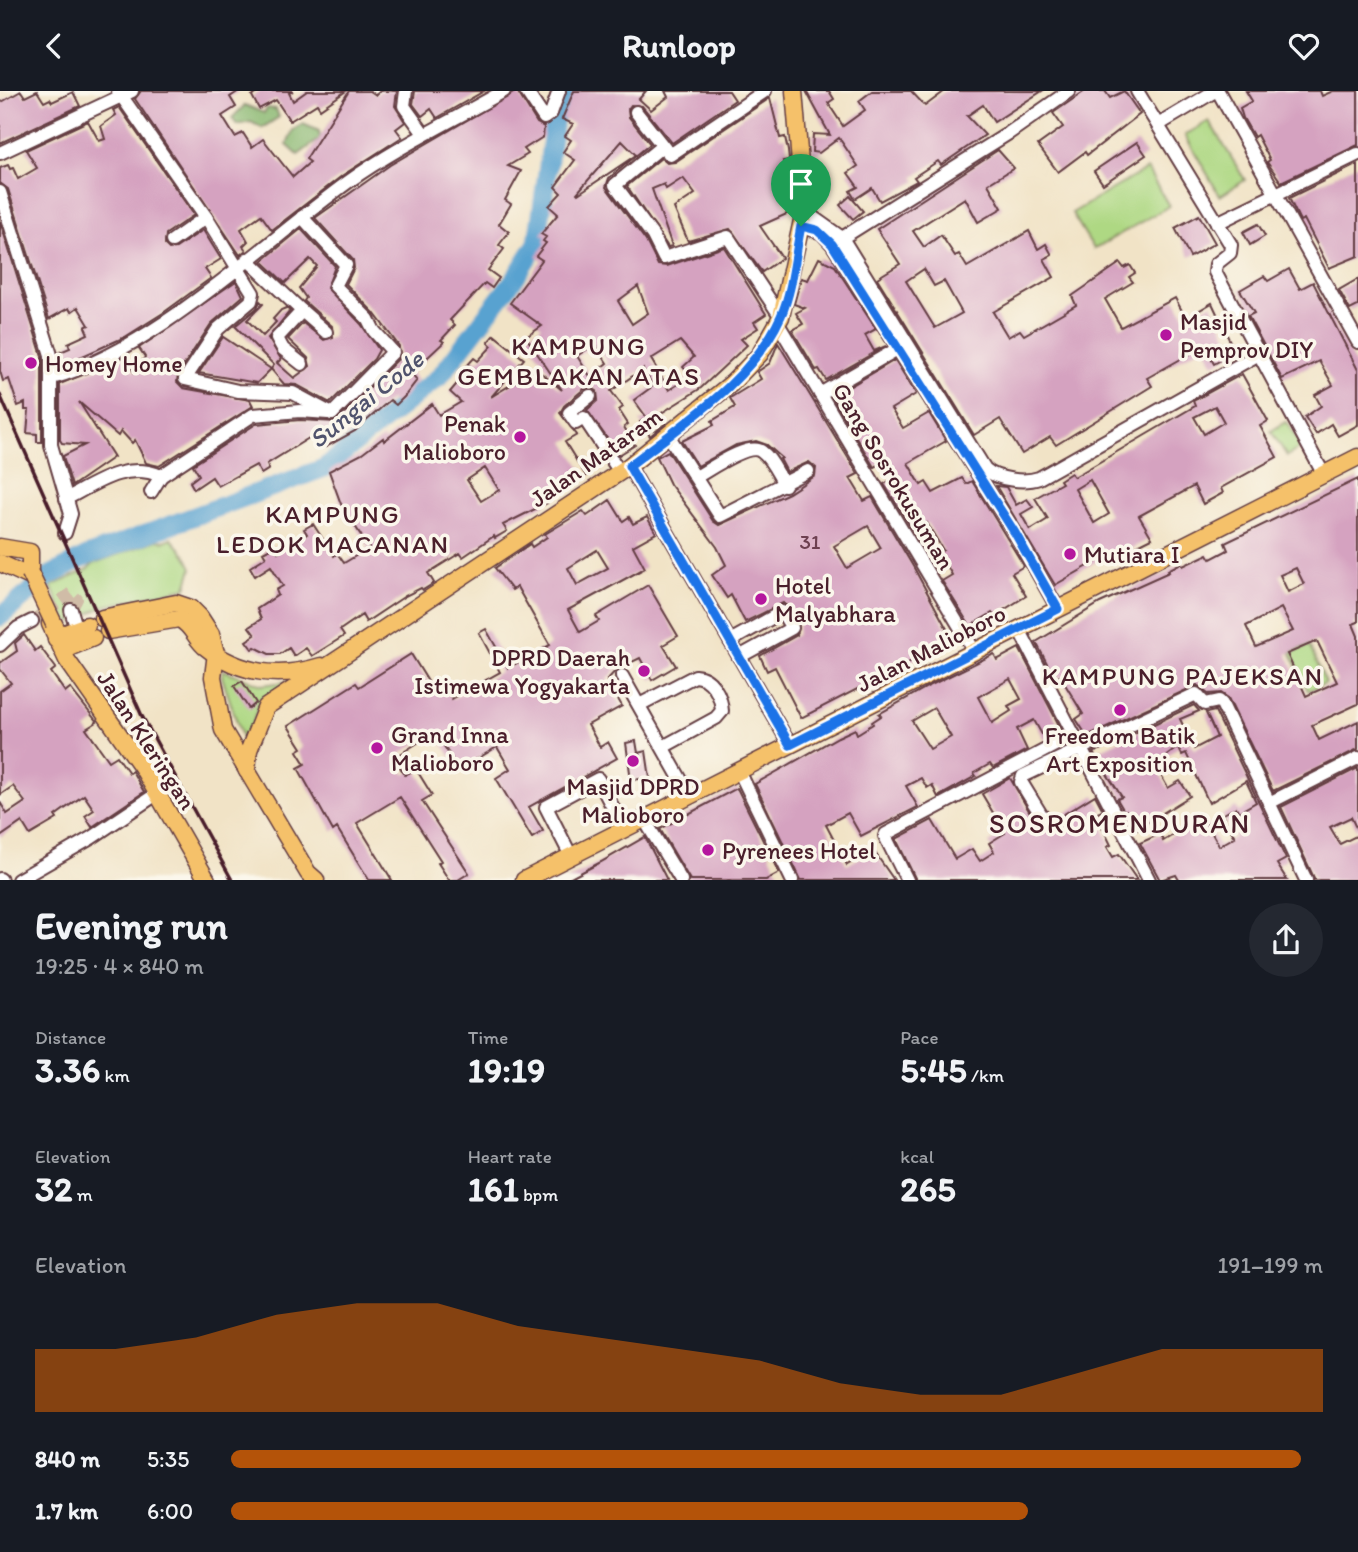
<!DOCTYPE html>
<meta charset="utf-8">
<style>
:root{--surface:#171b24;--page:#242831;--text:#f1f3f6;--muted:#9ea1a6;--accent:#b45309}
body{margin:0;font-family:Itim,sans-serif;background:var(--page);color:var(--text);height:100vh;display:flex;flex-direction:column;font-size:26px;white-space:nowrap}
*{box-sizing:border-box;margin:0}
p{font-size:23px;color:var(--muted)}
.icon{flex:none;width:38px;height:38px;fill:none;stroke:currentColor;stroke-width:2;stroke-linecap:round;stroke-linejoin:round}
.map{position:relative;height:789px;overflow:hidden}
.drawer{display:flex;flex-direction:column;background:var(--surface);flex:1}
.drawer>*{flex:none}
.pin{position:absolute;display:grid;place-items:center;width:60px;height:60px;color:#fff;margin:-72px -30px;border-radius:50% 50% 50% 0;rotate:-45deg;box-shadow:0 0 7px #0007}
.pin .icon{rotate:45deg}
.round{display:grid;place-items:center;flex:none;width:74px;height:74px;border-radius:37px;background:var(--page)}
.summary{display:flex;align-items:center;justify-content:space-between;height:119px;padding:0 35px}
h1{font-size:38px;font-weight:800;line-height:52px}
.stats{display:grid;grid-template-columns:repeat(3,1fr);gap:10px;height:119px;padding:7px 35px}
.stats div{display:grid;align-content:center}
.stats b{font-size:35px;font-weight:800}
.stats small{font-size:19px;font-weight:400}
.stats p{font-size:19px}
.chart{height:196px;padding:14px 35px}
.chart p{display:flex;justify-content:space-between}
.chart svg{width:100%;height:126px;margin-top:7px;fill:var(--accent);opacity:.7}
ul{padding:0 35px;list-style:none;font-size:23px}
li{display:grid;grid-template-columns:112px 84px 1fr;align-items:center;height:52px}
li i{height:18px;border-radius:9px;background:var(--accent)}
header{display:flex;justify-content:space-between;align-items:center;height:91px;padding:0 35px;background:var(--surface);font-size:32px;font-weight:800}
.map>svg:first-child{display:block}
</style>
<header><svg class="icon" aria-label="back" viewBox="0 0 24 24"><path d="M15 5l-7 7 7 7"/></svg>Runloop<svg class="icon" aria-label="heart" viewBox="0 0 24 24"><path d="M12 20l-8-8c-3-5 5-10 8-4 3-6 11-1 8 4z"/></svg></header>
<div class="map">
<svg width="1358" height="789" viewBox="0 0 1358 789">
<rect width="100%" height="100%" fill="#fbf7ec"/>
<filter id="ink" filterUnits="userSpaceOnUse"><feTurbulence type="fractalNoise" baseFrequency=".0143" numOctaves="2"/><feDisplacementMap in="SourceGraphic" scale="14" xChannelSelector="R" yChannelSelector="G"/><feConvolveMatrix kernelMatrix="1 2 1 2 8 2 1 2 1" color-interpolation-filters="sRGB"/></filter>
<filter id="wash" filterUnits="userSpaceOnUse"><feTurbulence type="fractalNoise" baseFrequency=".00686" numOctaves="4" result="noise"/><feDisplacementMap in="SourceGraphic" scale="28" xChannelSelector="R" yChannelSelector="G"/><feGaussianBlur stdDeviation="1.57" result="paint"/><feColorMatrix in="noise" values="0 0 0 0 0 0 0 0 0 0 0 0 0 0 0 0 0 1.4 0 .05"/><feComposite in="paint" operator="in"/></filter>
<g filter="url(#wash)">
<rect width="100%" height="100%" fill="#f1e3c6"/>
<g fill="#aed883" stroke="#7c7c57" stroke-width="2">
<path d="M1209,30L1245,89L1220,105L1185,44Z"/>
<path d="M1147,78L1169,115L1094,158L1072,122Z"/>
<path d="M1286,331L1302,356L1287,365L1271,340Z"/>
<path d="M171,447L185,463L192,477L186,497L105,515L71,531L65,529L51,495L87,479L92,473L157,449L165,450Z"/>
<path d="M1309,554L1326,592L1308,600L1291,562Z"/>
<path d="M223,579L262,594L292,590L259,613L245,655L222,586Z"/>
</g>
<g fill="#8ab871" stroke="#6a6c4e" stroke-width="2">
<path d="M245,14L264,22L267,17L276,18L279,26L262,37L251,31L237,34L232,27Z"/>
<path d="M303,33L319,40L320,48L298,64L287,54L293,39Z"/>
</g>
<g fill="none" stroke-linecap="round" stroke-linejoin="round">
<path stroke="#59a2d0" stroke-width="19" d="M0,526L49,485L87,465L324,377L440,285L515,187L537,152L555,26L569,0"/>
</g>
<g id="blocks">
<g fill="#d5a2c0" fill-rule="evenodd">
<path d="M21,0L25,6L37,0L44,11L50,8L52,11L73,1L80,15L0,52V12Z"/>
<path d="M141,0H239L230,6L236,16L222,25L235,46L243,42L252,56L263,48L293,86L310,71L306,68L349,0H370L376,4L380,0H397L395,15L405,31L396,38L402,46L343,84L272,139L261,124L241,138L248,150L243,155L246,159L240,164L135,8Z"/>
<path d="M261,0H293L289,2L293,10L307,0H346L320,18L317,13L290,30L276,9L259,18L252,5Z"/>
<path d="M415,0H484L437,27L431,18L422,25L413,13Z"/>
<path d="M517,0L537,32L544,36L543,46L524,58L528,63L508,75L521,80L505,109L511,113L499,133L509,141L499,154L504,158L488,179L499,187L492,197L485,192L450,229L455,234L441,249L444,251L411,282L417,289L404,306L396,314L390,309L355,340L326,356L317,342L267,373L269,378L261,383L256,374L218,395L212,386L194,398L190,391L199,384L193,374L256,333L300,329L336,331L399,267V255L374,222L346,193L354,177L353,169L315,127L390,74Z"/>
<path d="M574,0H646L639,8L651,19L668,6L665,0H729L735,9L672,52L642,15L631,14L628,18L629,26L650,53L609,87L606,96L646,150L658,174L667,175L724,156L766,223L754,231L758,237L741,248L747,254L701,297L660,323L666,332L650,345L640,331L647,327L634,309L653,295L643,278L611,300L623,316L619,319L628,333L624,336L635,354L619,364L587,319L598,309L597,300L592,297L584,298L564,315L560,322L577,344L565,351L586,385L573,393L570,388L543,406L547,412L503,434L507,440L495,447L494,445L463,466L460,462L428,482L434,492L423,499L421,497L405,505L366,531L362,524L340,539L344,545L312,565L306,557L294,565L289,557L280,563H269L255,556L252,558L246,550L255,544L249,536L261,528L257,518L278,504L276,499L283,495L271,475L255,485L250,476L266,466L263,461L274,455L278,461L307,443L304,438L313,433L334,465L337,462L344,472L369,457L341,413L329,380L362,363L383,347L384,350L432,313L439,324L461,311L450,301L467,281L464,278L474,267L478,270L492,255L488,251L494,244L524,268L491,306L536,278L562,299L526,246L542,235L510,212L542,169L536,165L546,152L543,150L546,146L541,143L558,123L549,115L561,102L555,96L575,69L563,61L571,49L565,45L573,33L562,28ZM622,50L636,64L578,103L577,102ZM638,195L648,222L632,233L618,210ZM680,250L694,266L683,276L691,285L669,299L651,268ZM595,253L607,272L590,285L577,265ZM485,377L499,399L481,410L467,389Z"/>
<path d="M806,0H829L834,8L828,12L843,35L865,19L859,10L872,0H911L925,15L945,0H1042L994,31L983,14L967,25L985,44L941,74L938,70L914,86L917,90L880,110L872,97L855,108L850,100L858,96L848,82L858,75L839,47L819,62L812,61L813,43L830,44Z"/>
<path d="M1085,0H1105L1110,7L1124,0L1140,23L1087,64L1085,61L1058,81L1038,54L1063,36L1053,22Z"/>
<path d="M1246,0H1320L1322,5L1333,0H1358V54L1281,91L1267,71L1270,69L1257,44L1254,46L1243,27L1240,17L1252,10Z"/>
<path d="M770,7L780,47L785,46L788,60L789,69L783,70L789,87L782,89L791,105L783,109L789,122L760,135L782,167L762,181L730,138L688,150L674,117L695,103L683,87L666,98L664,93L652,98L672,155L668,156L627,95L661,67L667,72L675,71Z"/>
<path d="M119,16L194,124L166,143L165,154L169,158L176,157L203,139L221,168L205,178L211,187L163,222L125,246L65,273L60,261L70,257L68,252L88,243L85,236L89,234L78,216L71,221L69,217L49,228L8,98L0,92V77L8,74L10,78L13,77L18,88L37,77L26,59L88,30L99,50L105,48L101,35L116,24L113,19Z"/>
<path d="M1137,51L1146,64L1103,93L1094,80Z"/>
<path d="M998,59L1014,77L988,93L1002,117L978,131L965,107L913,140L924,156L941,144L955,165L959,163L967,176L1029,140L1038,158L1046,153L1052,164L1044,168L1054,186L993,221L1008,246L1020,239L1024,244L1076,214L1072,205L1120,172L1124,177L1130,174L1135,182L1129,186L1133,191L1105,208L1121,236L1175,207L1186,227L1212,212L1235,261L1214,273L1204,255L1147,287L1152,295L1056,354L1050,346L1022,363L1000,328L974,344L877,187L900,173L877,138ZM924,178L934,195L944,190L962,222L935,237L906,190Z"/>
<path d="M1358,73V165L1329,177L1304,128L1300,130L1289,107Z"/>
<path d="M850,105L863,120L853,128L840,114Z"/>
<path d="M1199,124L1215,152L1190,166L1175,137Z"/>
<path d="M0,130L42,265V351H37V343L27,342L29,319H25V312L18,315L9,288L3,290L0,280Z"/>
<path d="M1258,133L1265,145L1250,154L1243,141Z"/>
<path d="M301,138L335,175L327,197L361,233L379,259L374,268L330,312L297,294L284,293L271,278L257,292L199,282L223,246L271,278L274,274L235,235L257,217L260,210L263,213L247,229L263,245L276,231L273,228L281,219L286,217L290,220L268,247L281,268L277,272L294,287L310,275L308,267L288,248L303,232L324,249L333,246L332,235L304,210L306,207L299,197L317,175L310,168L285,192L262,170Z"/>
<path d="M819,167L835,175L876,238L865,244L874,260L886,255L826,289L819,278L816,279L792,239L803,233L796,222L805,217L794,213L801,187L808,189Z"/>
<path d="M1289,178L1300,198L1313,191L1358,279V334L1338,345L1331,333L1316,343L1305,326L1321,315L1315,304L1333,294L1319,270L1282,288L1248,225L1254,222L1240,199L1264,185L1268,190Z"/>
<path d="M1358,188V215L1350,219L1339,199Z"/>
<path d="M236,190L243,205L211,233L178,283L177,291L183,297L250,309L253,315L159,375L146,372L135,349L132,352L121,340L118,345L79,311L114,366L72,395L63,365L85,354L62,352L60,349V293L124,266L134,281L145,266L139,257Z"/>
<path d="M778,252L858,383L850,387L864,410L872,406L914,477L947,538L944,540L949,551L801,627L775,576L767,580L760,565L797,544L799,532L789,516L783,512L745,531L731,504L727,507L712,484L726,474L717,456L670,393L657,366L668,360L713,430L719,434L789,402L815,385L816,377L809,371L787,381L780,368L782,367L767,354L756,350L736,354L698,375L682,350L714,334L712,330L735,316L730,307L761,288L757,281L770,272ZM868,435L881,457L847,477L834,455Z"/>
<path d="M895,269L916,303L891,318L903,337L929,322L946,350L908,372L921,394L926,391L933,402L962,387L966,393L972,390L1024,475L1012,482L1026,505L994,525L992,522L970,535L942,490L952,484L939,461L943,459L927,432L913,440L884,393L898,385L887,368L874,376L832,306Z"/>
<path d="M1242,283L1268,330L1260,335L1277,366L1221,397L1223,402L1203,413L1194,395L1139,425L1152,447L1114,466L1111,462L1055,494L996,395L1006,396L1016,414L1027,408L1033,416L1021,423L1030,439L1048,428L1035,407L1062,392L1060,389L1071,382L1074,386L1149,342L1195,315L1193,310ZM1215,315L1224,331L1204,343L1194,326ZM1090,389L1109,423L1094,432L1075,398Z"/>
<path d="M1358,388V531L1353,533L1358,545V613L1312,634L1319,649L1358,630V658L1273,700L1228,607L1221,602L1208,603L1197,594L1087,645L1076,628L1083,623L1060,585L1055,588L1036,551L1100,512L1169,481L1168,479L1181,472L1183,475L1208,463L1211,468L1228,459L1225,452ZM1296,477L1304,493L1288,501L1280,484ZM1281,517L1293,540L1256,556L1246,535ZM1317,550L1337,591L1306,605L1287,563Z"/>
<path d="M610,409L623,430L629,426L633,433L647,426L656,442L633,455L645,477L568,519L580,541L599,530L596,525L648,494L678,545L663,554L676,575L652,589L640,567L617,578L607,589L622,615L588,634L600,656L608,651L617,667L529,716L543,740L532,747L496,687L510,678L497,656L459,679L442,652L427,646L394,667L405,684L416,678L432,704L422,710L469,782L458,789H449L438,772L441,770L400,706L357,732L392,789H369L337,737L333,740L298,677L305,673L297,660L302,657L288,635L356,592L359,596L411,563L432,597L442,592L452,608L500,581L479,542L486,538L508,577L550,554L517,496L512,499L495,477L530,453L532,456L547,446L545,443L560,434L583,420L587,425ZM597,459L608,477L577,494L568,477Z"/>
<path d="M24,544L35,560L40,556L56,577L51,581L65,601L70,597L97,631L86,638L109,670L117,665L129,682L132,680L144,701L92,736L85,725L94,719L84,704L55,725L57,728L30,744L22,731L0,746V711L7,723L25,711L13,695L0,704V600L11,592L0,578V572L17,560L15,552Z"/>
<path d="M1019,557L1062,640L1045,649L1034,629L1017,638L1027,659L993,677L990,673L974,682L976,685L938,706L932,694L927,697L921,687L906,695L918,716L861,745L848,722L826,734L847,774L873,759L894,789H801L755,693L838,646L855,638L857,643L873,633L872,631L881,625L879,623L929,595L994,563L997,569ZM1010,588L1021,608L1008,615L1011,620L992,632L978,606ZM934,617L951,646L930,658L912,630Z"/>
<path d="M242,590L256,612L249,618L234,595Z"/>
<path d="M1194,614L1199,620L1180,628L1194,658L1217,646L1206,622L1215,620L1286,768L1277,773L1287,789H1179L1176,784L1160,789L1140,752L1160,743L1163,750L1203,726L1219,755L1235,746L1222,724L1236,716L1239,721L1256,711L1246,690L1209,712L1186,662L1182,664L1178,656L1155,674L1168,697L1180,690L1190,705L1137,738L1126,719L1124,720L1117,708L1122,706L1093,662Z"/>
<path d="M636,650L638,662L646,660L650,687L631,689L626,652Z"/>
<path d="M1358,677V741L1351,726L1330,736L1340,753L1358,744V789H1315L1281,716Z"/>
<path d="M1010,687L1036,732L1043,736L1095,704L1103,719L1096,723L1111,754L1107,756L1113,766L1119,763L1137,789H916L896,748L932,729L955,768L972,758L980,770L994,761L989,752L1005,742L982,703Z"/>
<path d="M737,697L779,782L766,789H690L660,738Z"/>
<path d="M645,746L667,789H567L601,771Z"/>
</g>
</g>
</g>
<g filter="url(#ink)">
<use href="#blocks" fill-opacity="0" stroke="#633c42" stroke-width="2"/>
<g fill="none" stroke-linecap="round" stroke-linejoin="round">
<path stroke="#d0bca7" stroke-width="12" stroke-dasharray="12 6" stroke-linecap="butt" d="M32,530L71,502L77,508L71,519"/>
<g stroke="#633c42" stroke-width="16">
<g id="minor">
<path d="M118,0L206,126L253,202L251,210L218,238L185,288L238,300L293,302L332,323"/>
<path d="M406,0L404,15L424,43"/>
<path d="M526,0L544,27L551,22L559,0"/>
<path d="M1137,0L1231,154L1230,162L1216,173L1215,181L1324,384"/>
<path d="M1218,0L1358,251"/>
<path d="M636,21L670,64L765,0"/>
<path d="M1158,34L1215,0"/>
<path d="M661,56L615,94L653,145L664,167L728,146L781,226"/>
<path d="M0,62L132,0"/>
<path d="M0,101L51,264V354L71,423L65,442"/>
<path d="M804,120L842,147L985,378C997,389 1025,392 1039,387L1259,263"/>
<path d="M302,126L346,174L335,195L368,228L374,240L393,261L332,323"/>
<path d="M1217,132L1358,63"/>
<path d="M801,135L822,142L832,153L1015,442L1058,518"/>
<path d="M842,147L1009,42L1069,0"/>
<path d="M172,150L206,126"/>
<path d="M247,168L302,220L277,247L283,258L302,273"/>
<path d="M302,220L326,241"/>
<path d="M777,231L975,561"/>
<path d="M52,287C156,258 260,155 348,91C397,56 452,30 504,0"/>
<path d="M820,303L899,257"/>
<path d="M590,305L569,322L576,332L584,327L620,381"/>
<path d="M668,344L720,425L808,380"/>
<path d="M629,375L790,654"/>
<path d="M161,385L253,324L300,320L328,322"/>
<path d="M696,386C709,379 750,350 762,361C772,368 778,384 785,394"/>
<path d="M66,408C96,392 126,370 161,385L151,401"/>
<path d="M71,519L77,539"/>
<path d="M1019,538L1149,789"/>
<path d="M730,550L782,521L792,537L739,566"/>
<path d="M0,554L18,537L32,530"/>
<path d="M622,585L690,705"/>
<path d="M639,614L695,585C712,586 721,604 722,620L716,627L663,656"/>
<path d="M739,680L792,789"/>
<path d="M1269,712L1358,667"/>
<path d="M1043,727L1021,691L1023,685L1196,603L1205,613L1219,610L1222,613L1306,789"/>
<path d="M644,728L681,789"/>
<path d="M571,765L546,716L598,688L624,738"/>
<path d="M0,788L1,789"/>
<path d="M18,789L91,747L158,702"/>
<path d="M907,789L885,745L886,743L1074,644"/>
</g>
</g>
<g stroke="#633c42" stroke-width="19">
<g id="major">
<path d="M0,456L30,461V482"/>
<path d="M0,472L28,485"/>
<path d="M102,527L176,512L191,517L200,526L211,543L216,562L213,586L223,639L308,782L316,789"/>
<path d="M50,533L67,569L142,676L207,789"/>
<path d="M54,533L60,544L87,534"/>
<path d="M108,540L179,528C192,534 194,546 204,555C240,584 279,588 321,575"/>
<path d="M56,549L71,556L93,547"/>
<path d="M247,680L249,659L266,616L629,375L732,292L760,263L781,226L804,120L794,0"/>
<path d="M524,789L1358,366"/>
</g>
</g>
<use href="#minor" stroke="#fff" stroke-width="12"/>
<use href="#major" stroke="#f5c16b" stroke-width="16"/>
<path stroke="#4a1f2b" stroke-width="3.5" d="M0,304L142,625L232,789"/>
<g stroke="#633c42" stroke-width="19" stroke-linecap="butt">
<path id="major-bridge" d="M30,482L54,533"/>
</g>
<use href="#major-bridge" stroke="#f5c16b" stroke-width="16"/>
</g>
</g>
<g fill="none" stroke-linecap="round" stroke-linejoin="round" filter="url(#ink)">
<g stroke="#fff" stroke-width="14">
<path id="route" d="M801,135L817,139L832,153L1015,442L1058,518L790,654L629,375C684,332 752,290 781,225C793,198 795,164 801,135Z"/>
</g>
<use href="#route" stroke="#1a73e8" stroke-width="9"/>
</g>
<g fill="#b5179e" stroke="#fbf7ec" stroke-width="2.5">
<circle cx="1166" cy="244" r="7"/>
<circle cx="31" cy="272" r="7"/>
<circle cx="520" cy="346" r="7"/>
<circle cx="1070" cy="463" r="7"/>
<circle cx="761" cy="508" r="7"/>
<circle cx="644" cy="580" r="7"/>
<circle cx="1120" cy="619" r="7"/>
<circle cx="377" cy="657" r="7"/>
<circle cx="633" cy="670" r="7"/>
<circle cx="708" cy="759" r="7"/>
</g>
<g text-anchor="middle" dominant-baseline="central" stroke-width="7" stroke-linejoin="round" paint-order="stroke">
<g font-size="21" fill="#6d4050">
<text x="810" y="450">31</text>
</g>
<g font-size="24" fill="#4a1f2b" stroke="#fbf7ec" text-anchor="start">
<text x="1180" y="230">Masjid<tspan x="1180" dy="28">Pemprov DIY</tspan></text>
<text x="45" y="272">Homey Home</text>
<text x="506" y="332" text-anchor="end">Penak<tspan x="506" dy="28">Malioboro</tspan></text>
<text x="1084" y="463">Mutiara I</text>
<text x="775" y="494">Hotel<tspan x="775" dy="28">Malyabhara</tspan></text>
<text x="630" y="566" text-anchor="end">DPRD Daerah<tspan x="630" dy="28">Istimewa Yogyakarta</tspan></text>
<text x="391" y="643">Grand Inna<tspan x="391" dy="28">Malioboro</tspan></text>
<text x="1120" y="644" text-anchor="middle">Freedom Batik<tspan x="1120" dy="28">Art Exposition</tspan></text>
<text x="633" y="695" text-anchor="middle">Masjid DPRD<tspan x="633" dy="28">Malioboro</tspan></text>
<text x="722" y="759">Pyrenees Hotel</text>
</g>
<g font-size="24" fill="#4a1f2b" stroke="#fbf7ec">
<text transform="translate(596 366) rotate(-35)">Jalan Mataram</text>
<text transform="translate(894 385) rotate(59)">Gang Sosrokusuman</text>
<text transform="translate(931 557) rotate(-27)">Jalan Malioboro</text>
<text transform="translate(147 649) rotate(57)">Jalan Kleringan</text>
</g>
<g font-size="26" letter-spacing="2" fill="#4a1f2b" stroke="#fbf7ec">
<text x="579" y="255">KAMPUNG<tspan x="579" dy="30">GEMBLAKAN ATAS</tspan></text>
<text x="333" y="423">KAMPUNG<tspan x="333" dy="30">LEDOK MACANAN</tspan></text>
<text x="1183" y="585">KAMPUNG PAJEKSAN</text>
</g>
<g font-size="26" font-style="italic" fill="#50536d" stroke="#fbf7ec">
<text transform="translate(366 308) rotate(-39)">Sungai Code</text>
</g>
<g font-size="28" letter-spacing="2" fill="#4a1f2b" stroke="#fbf7ec">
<text x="1120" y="732">SOSROMENDURAN</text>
</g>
</g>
</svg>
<div class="pin" style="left:801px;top:135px;background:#1e9e55"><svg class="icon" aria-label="arrive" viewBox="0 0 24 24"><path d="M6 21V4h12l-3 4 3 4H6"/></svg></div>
</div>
<section class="drawer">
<div class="summary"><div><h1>Evening run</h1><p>19:25 · 4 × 840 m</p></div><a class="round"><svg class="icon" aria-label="share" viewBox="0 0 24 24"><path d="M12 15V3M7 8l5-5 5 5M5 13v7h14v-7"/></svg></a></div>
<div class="stats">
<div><p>Distance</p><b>3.36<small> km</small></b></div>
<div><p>Time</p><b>19:19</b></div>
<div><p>Pace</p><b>5:45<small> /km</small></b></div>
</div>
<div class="stats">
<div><p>Elevation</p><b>32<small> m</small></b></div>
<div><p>Heart rate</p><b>161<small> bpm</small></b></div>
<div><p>kcal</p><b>265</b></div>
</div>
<div class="chart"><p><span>Elevation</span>191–199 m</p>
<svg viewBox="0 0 160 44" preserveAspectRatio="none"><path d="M0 44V22L10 22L20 18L30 10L40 6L50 6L60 14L70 18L80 22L90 26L100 34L110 38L120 38L130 30L140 22L150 22L160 22V44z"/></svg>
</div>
<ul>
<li><b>840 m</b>5:35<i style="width:98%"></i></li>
<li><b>1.7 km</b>6:00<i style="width:73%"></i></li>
</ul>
</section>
